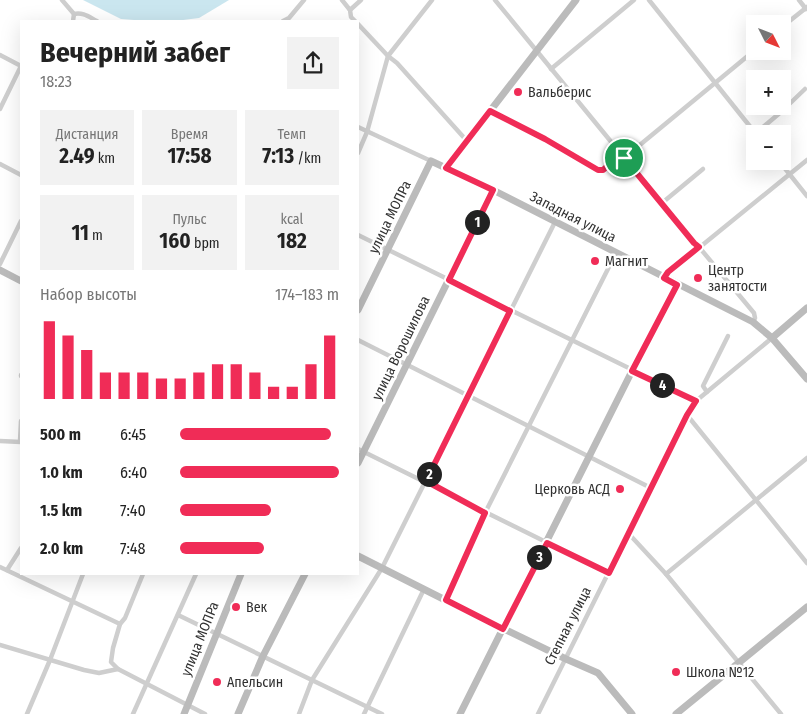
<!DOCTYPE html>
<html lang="ru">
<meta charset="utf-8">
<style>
:root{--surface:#fff;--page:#f2f2f2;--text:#222;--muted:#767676;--accent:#f02c57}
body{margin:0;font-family:"Fira Sans Condensed",sans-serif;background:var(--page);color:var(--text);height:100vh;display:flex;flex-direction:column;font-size:19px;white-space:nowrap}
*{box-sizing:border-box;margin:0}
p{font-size:16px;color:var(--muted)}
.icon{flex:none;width:28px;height:28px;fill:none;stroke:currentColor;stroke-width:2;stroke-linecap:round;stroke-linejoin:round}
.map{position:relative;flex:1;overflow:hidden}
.sheet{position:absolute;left:20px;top:20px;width:339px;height:555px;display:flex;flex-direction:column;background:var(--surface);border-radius:0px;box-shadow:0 5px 20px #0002}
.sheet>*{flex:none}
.needle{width:32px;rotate:132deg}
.controls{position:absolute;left:746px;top:15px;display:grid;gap:10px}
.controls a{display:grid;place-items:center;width:45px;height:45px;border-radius:0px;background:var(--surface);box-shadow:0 5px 20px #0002;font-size:25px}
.pin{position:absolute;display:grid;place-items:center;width:42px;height:42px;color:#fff;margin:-21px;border:2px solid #fff;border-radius:50%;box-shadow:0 1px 5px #0007}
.km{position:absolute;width:25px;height:25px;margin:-12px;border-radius:50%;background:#222;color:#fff;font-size:14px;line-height:25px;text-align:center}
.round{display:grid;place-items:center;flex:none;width:52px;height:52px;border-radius:0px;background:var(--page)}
.headline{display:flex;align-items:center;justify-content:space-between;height:85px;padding:0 20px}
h1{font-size:28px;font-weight:700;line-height:38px}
.figures{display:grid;grid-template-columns:repeat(3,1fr);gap:8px;height:85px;padding:5px 20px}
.figures div{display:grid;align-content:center;border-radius:0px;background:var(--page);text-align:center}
.figures b{font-size:21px;font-weight:700}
.figures small{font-size:14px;font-weight:400}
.figures p{font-size:14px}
.chart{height:140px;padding:10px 20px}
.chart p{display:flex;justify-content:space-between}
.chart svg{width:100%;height:90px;margin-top:5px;stroke:var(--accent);stroke-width:6}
ul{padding:0 20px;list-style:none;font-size:16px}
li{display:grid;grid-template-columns:80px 60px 1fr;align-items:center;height:38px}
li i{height:12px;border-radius:6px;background:var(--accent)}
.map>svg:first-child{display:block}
</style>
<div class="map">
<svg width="807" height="714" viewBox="0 0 807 714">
<rect width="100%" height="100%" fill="#fff"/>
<path fill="#cae6ef" d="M83,0H229L199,18L175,21H148L121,19Z"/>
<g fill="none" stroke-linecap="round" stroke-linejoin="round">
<g stroke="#cecece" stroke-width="4.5">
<path d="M62,0L74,14L73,21"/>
<path d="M342,0L350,10L351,17L355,21"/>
<path d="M495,0L694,243L699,247L754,313L755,318L753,322"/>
<path d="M649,0L756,134"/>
<path d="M799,0L806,9"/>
<path d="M350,10L361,0"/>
<path d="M74,14C83,12 89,17 97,21"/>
<path d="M283,21L289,18L304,0"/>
<path d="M358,24L388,56L397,63L467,141"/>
<path d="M782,27L807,7"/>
<path d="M0,55L21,66"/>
<path d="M551,69L634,0"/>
<path d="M0,109L21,66"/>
<path d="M490,111L545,139L597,169L603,170L621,154"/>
<path d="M358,127L431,161"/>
<path d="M756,133L781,112L805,89"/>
<path d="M358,153L367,132L388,56L432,0"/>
<path d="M624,158L755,50"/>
<path d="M779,161L807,196"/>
<path d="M0,164L21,175"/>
<path d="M662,203L703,169"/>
<path d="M358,235L696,401"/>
<path d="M0,264L21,221"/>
<path d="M664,278L668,273L807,160"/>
<path d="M358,340L651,488"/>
<path d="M21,376V375"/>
<path d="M707,392L703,386L728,336"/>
<path d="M687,415L807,563"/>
<path d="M0,441L21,442"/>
<path d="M20,441L21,421"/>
<path d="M358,449C441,490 525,532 609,573"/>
<path d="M629,534L666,574L781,714"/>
<path d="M0,567L120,624"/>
<path d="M7,570L21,548"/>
<path d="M666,574L807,458"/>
<path d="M446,600L485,513L616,253"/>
<path d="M178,615L382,714"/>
<path d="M0,645L84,670L99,673L118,669L205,714"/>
<path d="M118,669L111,662L113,648L120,624L125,618L143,574"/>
<path d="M27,714L50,660L83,574"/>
<path d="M133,714L196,574"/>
<path d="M299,714L312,680L382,568L555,222"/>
<path d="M364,714L424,589"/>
<path d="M538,714L687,415L696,401L772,338"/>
</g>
<g stroke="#bbb" stroke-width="7">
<path d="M446,168L576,0"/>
<path d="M0,270L21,281"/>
<path d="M358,310L431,161L493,190L753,322L772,338L807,379"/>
<path d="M772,338L807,308"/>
<path d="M358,463L493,190"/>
<path d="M358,556L475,615L566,659L598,673L632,714"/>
<path d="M184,714L241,574"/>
<path d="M238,714L263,656L305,574"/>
<path d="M460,714L632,371L677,285"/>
<path d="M676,714L807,607"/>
</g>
</g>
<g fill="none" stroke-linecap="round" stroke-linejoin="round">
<g stroke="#fff" stroke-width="10">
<path id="route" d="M490,111L545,139L598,170H603L621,154L694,243L699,247L668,272L664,278L677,285L632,371L696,401L687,415L609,573L547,543L503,629L446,600L485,513L426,481L510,311L449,280L493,190L446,168Z"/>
</g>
<use href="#route" stroke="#f02c57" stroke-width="6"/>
</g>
<g fill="#f02c57" stroke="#fff" stroke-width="2">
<circle cx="518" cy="92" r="5"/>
<circle cx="595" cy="261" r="5"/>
<circle cx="698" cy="278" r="5"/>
<circle cx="620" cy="489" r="5"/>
<circle cx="236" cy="607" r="5"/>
<circle cx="676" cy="672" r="5"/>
<circle cx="217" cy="682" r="5"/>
</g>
<g text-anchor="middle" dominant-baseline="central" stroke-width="5" stroke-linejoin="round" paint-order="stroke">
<g font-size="14" fill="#313131" stroke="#fff" text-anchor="start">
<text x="528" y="92">Вальберис</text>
<text x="605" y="261">Магнит</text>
<text x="708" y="270">Центр<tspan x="708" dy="16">занятости</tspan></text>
<text x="610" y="489" text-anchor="end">Церковь АСД</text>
<text x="246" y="607">Век</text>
<text x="686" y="672">Школа №12</text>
<text x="227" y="682">Апельсин</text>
</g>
<g font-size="14" fill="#313131" stroke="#fff">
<text transform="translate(390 217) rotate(-64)">улица МОПРа</text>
<text transform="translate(573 217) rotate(27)">Западная улица</text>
<text transform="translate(401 348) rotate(-64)">улица Ворошилова</text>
<text transform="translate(568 626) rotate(-63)">Степная улица</text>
<text transform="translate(200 639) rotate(-68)">улица МОПРа</text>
</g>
</g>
</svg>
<div class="controls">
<a><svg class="needle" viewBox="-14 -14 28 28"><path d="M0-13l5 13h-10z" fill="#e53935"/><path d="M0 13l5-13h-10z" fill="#767676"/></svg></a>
<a>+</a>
<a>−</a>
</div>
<div class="pin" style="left:624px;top:158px;background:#1e9e55"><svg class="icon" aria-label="arrive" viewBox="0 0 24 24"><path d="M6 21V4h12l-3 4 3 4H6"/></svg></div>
<b class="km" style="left:477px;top:222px">1</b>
<b class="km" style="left:429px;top:474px">2</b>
<b class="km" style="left:539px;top:557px">3</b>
<b class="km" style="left:662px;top:385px">4</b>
<section class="sheet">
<div class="headline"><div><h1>Вечерний забег</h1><p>18:23</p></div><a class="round"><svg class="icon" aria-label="share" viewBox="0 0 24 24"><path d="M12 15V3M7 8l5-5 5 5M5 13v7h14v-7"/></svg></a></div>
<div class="figures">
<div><p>Дистанция</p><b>2.49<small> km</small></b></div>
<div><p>Время</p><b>17:58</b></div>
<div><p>Темп</p><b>7:13<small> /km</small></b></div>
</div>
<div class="figures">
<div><b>11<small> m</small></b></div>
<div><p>Пульс</p><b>160<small> bpm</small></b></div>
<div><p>kcal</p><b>182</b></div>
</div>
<div class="chart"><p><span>Набор высоты</span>174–183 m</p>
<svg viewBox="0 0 160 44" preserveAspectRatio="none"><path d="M5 44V6M15 44V13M25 44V20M35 44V31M45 44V31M55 44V31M65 44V34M75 44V34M85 44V31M95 44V27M105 44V27M115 44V31M125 44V38M135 44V38M145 44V27M155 44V13"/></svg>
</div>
<ul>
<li><b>500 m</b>6:45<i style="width:95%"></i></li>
<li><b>1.0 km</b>6:40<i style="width:100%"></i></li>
<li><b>1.5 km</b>7:40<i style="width:57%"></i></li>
<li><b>2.0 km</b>7:48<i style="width:53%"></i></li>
</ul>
</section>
</div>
